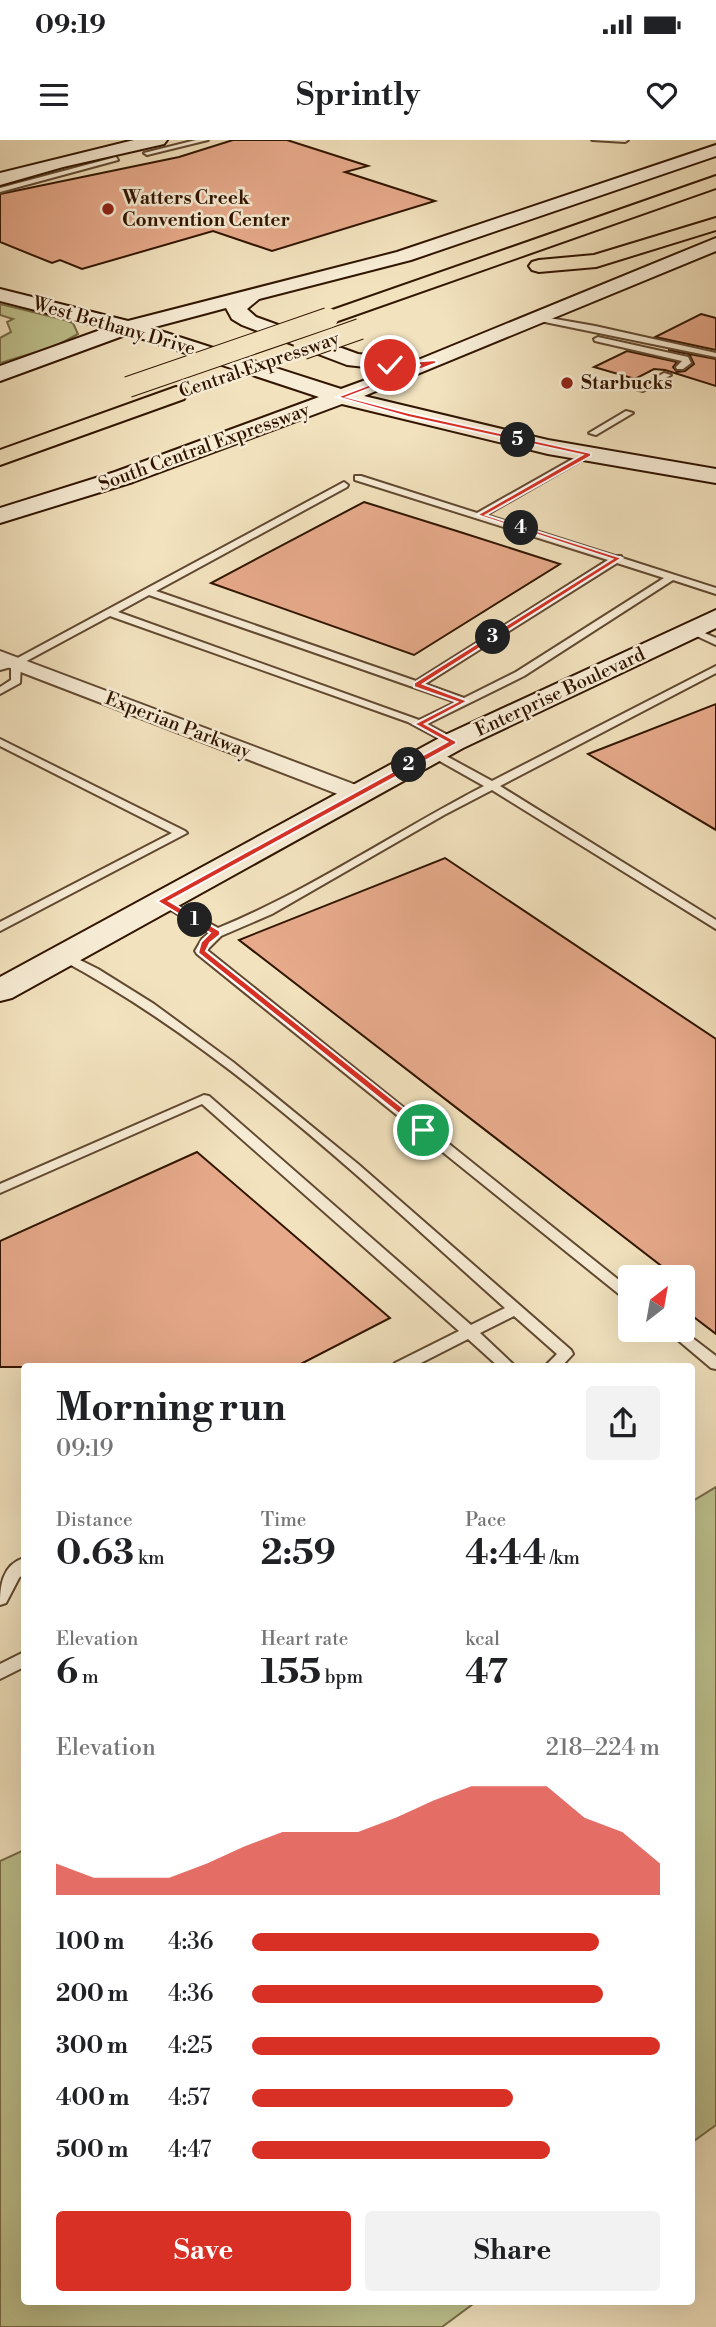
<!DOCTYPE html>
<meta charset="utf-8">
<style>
:root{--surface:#fff;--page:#f2f2f2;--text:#202124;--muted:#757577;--accent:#d93025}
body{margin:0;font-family:"Libre Bodoni",serif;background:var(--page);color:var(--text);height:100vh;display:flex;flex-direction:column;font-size:26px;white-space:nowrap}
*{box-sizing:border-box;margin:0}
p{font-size:23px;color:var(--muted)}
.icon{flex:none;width:38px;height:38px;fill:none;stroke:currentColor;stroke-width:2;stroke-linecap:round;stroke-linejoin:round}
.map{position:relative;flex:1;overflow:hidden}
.details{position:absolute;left:21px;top:1223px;width:674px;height:942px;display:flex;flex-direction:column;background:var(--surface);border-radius:7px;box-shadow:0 7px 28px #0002}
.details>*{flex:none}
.needle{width:46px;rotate:31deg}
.buttons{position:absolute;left:618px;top:1125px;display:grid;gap:14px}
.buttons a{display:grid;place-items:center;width:77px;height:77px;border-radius:7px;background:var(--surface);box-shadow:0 7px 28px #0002;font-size:35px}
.pin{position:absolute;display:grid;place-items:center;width:60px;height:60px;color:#fff;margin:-30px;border:4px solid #fff;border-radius:50%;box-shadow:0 2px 7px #0007}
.km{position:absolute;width:35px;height:35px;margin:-18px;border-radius:50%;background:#222;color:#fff;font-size:19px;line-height:35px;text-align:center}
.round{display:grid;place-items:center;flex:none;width:74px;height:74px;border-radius:7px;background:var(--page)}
.overview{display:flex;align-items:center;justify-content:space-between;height:119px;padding:0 35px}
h1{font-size:38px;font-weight:700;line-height:52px}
.metrics{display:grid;grid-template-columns:repeat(3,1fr);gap:10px;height:119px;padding:7px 35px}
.metrics div{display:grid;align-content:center}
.metrics b{font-size:35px;font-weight:700}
.metrics small{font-size:19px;font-weight:400}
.metrics p{font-size:19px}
.chart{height:196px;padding:14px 35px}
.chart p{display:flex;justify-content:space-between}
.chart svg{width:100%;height:126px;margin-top:7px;fill:var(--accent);opacity:.7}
.primary-button{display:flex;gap:14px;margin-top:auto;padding:14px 35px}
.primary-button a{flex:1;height:80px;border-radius:7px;background:var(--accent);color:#fff;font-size:28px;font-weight:700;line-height:80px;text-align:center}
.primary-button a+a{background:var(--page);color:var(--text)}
ul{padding:0 35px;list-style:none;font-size:23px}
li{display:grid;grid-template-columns:112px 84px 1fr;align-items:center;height:52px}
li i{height:18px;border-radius:9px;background:var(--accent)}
.status{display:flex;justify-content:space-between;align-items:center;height:49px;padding:0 35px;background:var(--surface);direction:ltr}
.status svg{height:19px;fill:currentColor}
header{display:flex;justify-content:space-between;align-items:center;height:91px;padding:0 35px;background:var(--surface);font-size:32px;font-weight:700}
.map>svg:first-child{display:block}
</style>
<div class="status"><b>09:19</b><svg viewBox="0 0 49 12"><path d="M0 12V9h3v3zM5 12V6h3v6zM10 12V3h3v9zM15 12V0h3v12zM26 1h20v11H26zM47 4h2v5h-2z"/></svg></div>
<header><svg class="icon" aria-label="menu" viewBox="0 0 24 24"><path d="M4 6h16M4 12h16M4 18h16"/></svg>Sprintly<svg class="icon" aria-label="heart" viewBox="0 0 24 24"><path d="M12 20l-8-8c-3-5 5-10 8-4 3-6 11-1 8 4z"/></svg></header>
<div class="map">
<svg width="716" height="2187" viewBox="0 0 716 2187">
<rect width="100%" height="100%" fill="#f2e2be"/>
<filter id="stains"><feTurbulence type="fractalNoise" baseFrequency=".00286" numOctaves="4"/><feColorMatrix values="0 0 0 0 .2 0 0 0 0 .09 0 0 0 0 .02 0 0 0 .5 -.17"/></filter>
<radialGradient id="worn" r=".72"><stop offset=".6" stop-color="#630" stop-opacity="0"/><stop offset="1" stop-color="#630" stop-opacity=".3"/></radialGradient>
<g fill="#bfc28e" stroke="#786c47" stroke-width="2">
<path d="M0,164L65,180L73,183L78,194L56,206L0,223V198L11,192L7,182L13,179L0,175Z"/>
<path d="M716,1347V1985L691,2003V1362Z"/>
<path d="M24,1710V2161H477L442,2187H0V1721Z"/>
</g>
<g fill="#e7aa8b" stroke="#311500" stroke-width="2">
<path d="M233,0H287L368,26L345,32L435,61L272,111L213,91L82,129L60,120L52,123L0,102V54L179,17Z"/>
<path d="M701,174L716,178V210L655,197Z"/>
<path d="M668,210L716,219V246L665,230L654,229L635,239L594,227L627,211L677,222L673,227L677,232L685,231L694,224L689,214Z"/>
<path d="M364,362L460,392L560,424L414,515L211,443Z"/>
<path d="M716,564V690L588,614Z"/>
<path d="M445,718L716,899V1194L682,1168V1138H677L239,800Z"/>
<path d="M197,1012L390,1178L295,1227H0V1101Z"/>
</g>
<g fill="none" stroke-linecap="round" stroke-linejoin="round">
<g stroke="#614830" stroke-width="4">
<g id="lane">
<path d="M196,0H208L147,15L144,13Z"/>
<path d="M592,0H628L625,2Z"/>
<path d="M116,17L118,20L0,52V48Z"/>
<path d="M538,176L595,186L716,213V217L535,180L534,178Z"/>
<path d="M598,197L688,217L691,223L683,229H677L676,227L682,221L595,201L594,199Z"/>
<path d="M664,233L671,235L643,251L636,249Z"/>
<path d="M626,271L633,273L596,295L589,293Z"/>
<path d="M585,312L592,314L486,375L615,416H621L622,418L716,448V454L673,440L524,536L427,584L457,600V604H449L408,582L110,476L21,524L20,543L0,554V547L11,540V527L0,530V524L12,521L344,342L348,345L347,347L156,451L416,541L608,420L355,340V336H361L477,373ZM617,423L664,438L516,532L464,558L425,544ZM149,455L413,547L456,562L419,580L118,472Z"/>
<path d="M691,487L716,498V505L688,492V488Z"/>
<path d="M716,526V533L500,646L716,780V789L492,650L444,675L272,774L221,796L207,810L630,1149V1161L625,1159L197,814L195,811L202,799L209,793L156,761L162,757L166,759L218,788C311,750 395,692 484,646L429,615V611H437L492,641Z"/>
<path d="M0,599L185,691L187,693L0,791V782L172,693L0,606Z"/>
<path d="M64,812L98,829L154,864L233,922L358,1024L571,1210L573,1214L561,1227H544L557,1214L514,1176L480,1193L516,1227H499L468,1199L413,1227H393L395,1223L459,1191L202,964L0,1053V1044L204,955L209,956L471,1185L505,1168C366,1044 225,907 60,819L58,816Z"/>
<path d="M666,1190H682L716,1216V1229L711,1228Z"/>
<path d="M24,1418V1433L19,1438L6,1463L0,1465C0,1446 2,1425 24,1418Z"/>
<path d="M24,1512V1527L0,1539V1524Z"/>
</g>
</g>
<g stroke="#614830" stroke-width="4">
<path id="street" d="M0,511L364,648L367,653L364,658H348L0,524Z"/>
</g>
<g stroke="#311500" stroke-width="4">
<g id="secondary">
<path d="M134,0H167L164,4L63,27L0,45V33Z"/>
<path d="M716,5V16L411,120L259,159L247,169L256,177L358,214L418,220L716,98V111L364,256L548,300L716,329V343L548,314L342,264L133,342L0,383V368L115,332L319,257L128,194L0,241V226L106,188L0,161V149L128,181L397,112ZM226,168L232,179L242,185L347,225L393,230L341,249L151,188Z"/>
<path d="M716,470V488L463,608L12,858L0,861V837L443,596Z"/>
</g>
</g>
<g stroke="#311500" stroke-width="4">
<g id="highway">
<path d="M716,36V48L335,182H321L317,178L321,174Z"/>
<path d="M716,78V90L596,127L539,132L532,130L529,126L532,122L539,120L594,115Z"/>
<path d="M176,247L184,249L187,254L184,259L0,325V310Z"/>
</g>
</g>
<use href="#lane" fill="#f7ecd5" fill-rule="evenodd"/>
<use href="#street" fill="#f7ecd5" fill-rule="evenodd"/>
<use href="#secondary" fill="#f7ecd5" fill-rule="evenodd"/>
<use href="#highway" fill="#f2e2be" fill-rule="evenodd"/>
<g stroke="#311500" stroke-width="22" stroke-linecap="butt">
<g id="highway-bridge">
<path d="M303,209L360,189"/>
<path d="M128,247L328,178"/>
</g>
</g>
<use href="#highway-bridge" stroke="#f2e2be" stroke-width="20"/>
</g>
<path fill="#d93025" stroke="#fff" stroke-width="2" d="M435,220L437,223L347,257L409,273L591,313V316L486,375L622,418L423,544L468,561L425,584L456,601V604L169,761L220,791V795L210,803L206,811L427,987L428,990L423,993L198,813L201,802L210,793L157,761L447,602L414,584L457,562L414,547V543L612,419L477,375L582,315L408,277L337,257L421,225L390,227L388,224Z"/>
<g fill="#8f2418" stroke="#f7ecd5" stroke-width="2.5">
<circle cx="108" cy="69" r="7"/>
<circle cx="567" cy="243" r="7"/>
</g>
<g text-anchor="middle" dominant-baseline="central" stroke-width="5" stroke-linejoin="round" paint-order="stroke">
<g font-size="19" font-weight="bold" fill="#311500" stroke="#f7ecd5" text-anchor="start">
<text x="122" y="58">Watters Creek<tspan x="122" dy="22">Convention Center</tspan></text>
<text x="581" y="243">Starbucks</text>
</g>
<g font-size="19" fill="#311500" stroke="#f7ecd5">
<text transform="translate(114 186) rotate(16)">West Bethany Drive</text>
<text transform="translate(259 225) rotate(-19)">Central Expressway</text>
<text transform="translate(204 307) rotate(-20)">South Central Expressway</text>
<text transform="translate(560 552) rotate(-25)">Enterprise Boulevard</text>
<text transform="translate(178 585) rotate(21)">Experian Parkway</text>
</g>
</g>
<rect width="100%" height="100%" filter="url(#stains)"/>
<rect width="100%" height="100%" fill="url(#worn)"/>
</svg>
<div class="buttons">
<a><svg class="needle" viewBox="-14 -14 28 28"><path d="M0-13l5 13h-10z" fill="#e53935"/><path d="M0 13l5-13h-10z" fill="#757577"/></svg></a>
</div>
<div class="pin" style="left:423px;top:990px;background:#1e9e55"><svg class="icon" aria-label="arrive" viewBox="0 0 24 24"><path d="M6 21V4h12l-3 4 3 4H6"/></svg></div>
<div class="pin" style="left:390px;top:225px;background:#d93025"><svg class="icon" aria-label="check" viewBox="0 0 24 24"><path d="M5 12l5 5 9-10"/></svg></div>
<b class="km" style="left:195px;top:780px">1</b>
<b class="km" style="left:409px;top:625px">2</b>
<b class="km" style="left:493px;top:497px">3</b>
<b class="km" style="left:521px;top:388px">4</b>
<b class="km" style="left:518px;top:300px">5</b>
<section class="details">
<div class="overview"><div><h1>Morning run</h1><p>09:19</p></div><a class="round"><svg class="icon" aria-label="share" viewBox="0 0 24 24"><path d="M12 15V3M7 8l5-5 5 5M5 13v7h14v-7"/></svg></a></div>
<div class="metrics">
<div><p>Distance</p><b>0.63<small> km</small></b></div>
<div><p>Time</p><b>2:59</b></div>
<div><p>Pace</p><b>4:44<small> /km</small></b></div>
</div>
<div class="metrics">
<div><p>Elevation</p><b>6<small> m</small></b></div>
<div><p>Heart rate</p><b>155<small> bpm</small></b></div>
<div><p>kcal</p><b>47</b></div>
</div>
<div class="chart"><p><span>Elevation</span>218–224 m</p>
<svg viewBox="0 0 160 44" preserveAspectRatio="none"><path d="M0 44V33L10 38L20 38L30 38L40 33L50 27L60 22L70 22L80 22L90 17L100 11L110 6L120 6L130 6L140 17L150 22L160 33V44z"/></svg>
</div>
<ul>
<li><b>100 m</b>4:36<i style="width:85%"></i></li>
<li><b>200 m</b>4:36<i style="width:86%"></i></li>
<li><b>300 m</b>4:25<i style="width:100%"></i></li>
<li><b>400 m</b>4:57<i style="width:64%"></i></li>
<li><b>500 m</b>4:47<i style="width:73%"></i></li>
</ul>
<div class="primary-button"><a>Save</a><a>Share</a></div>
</section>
</div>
